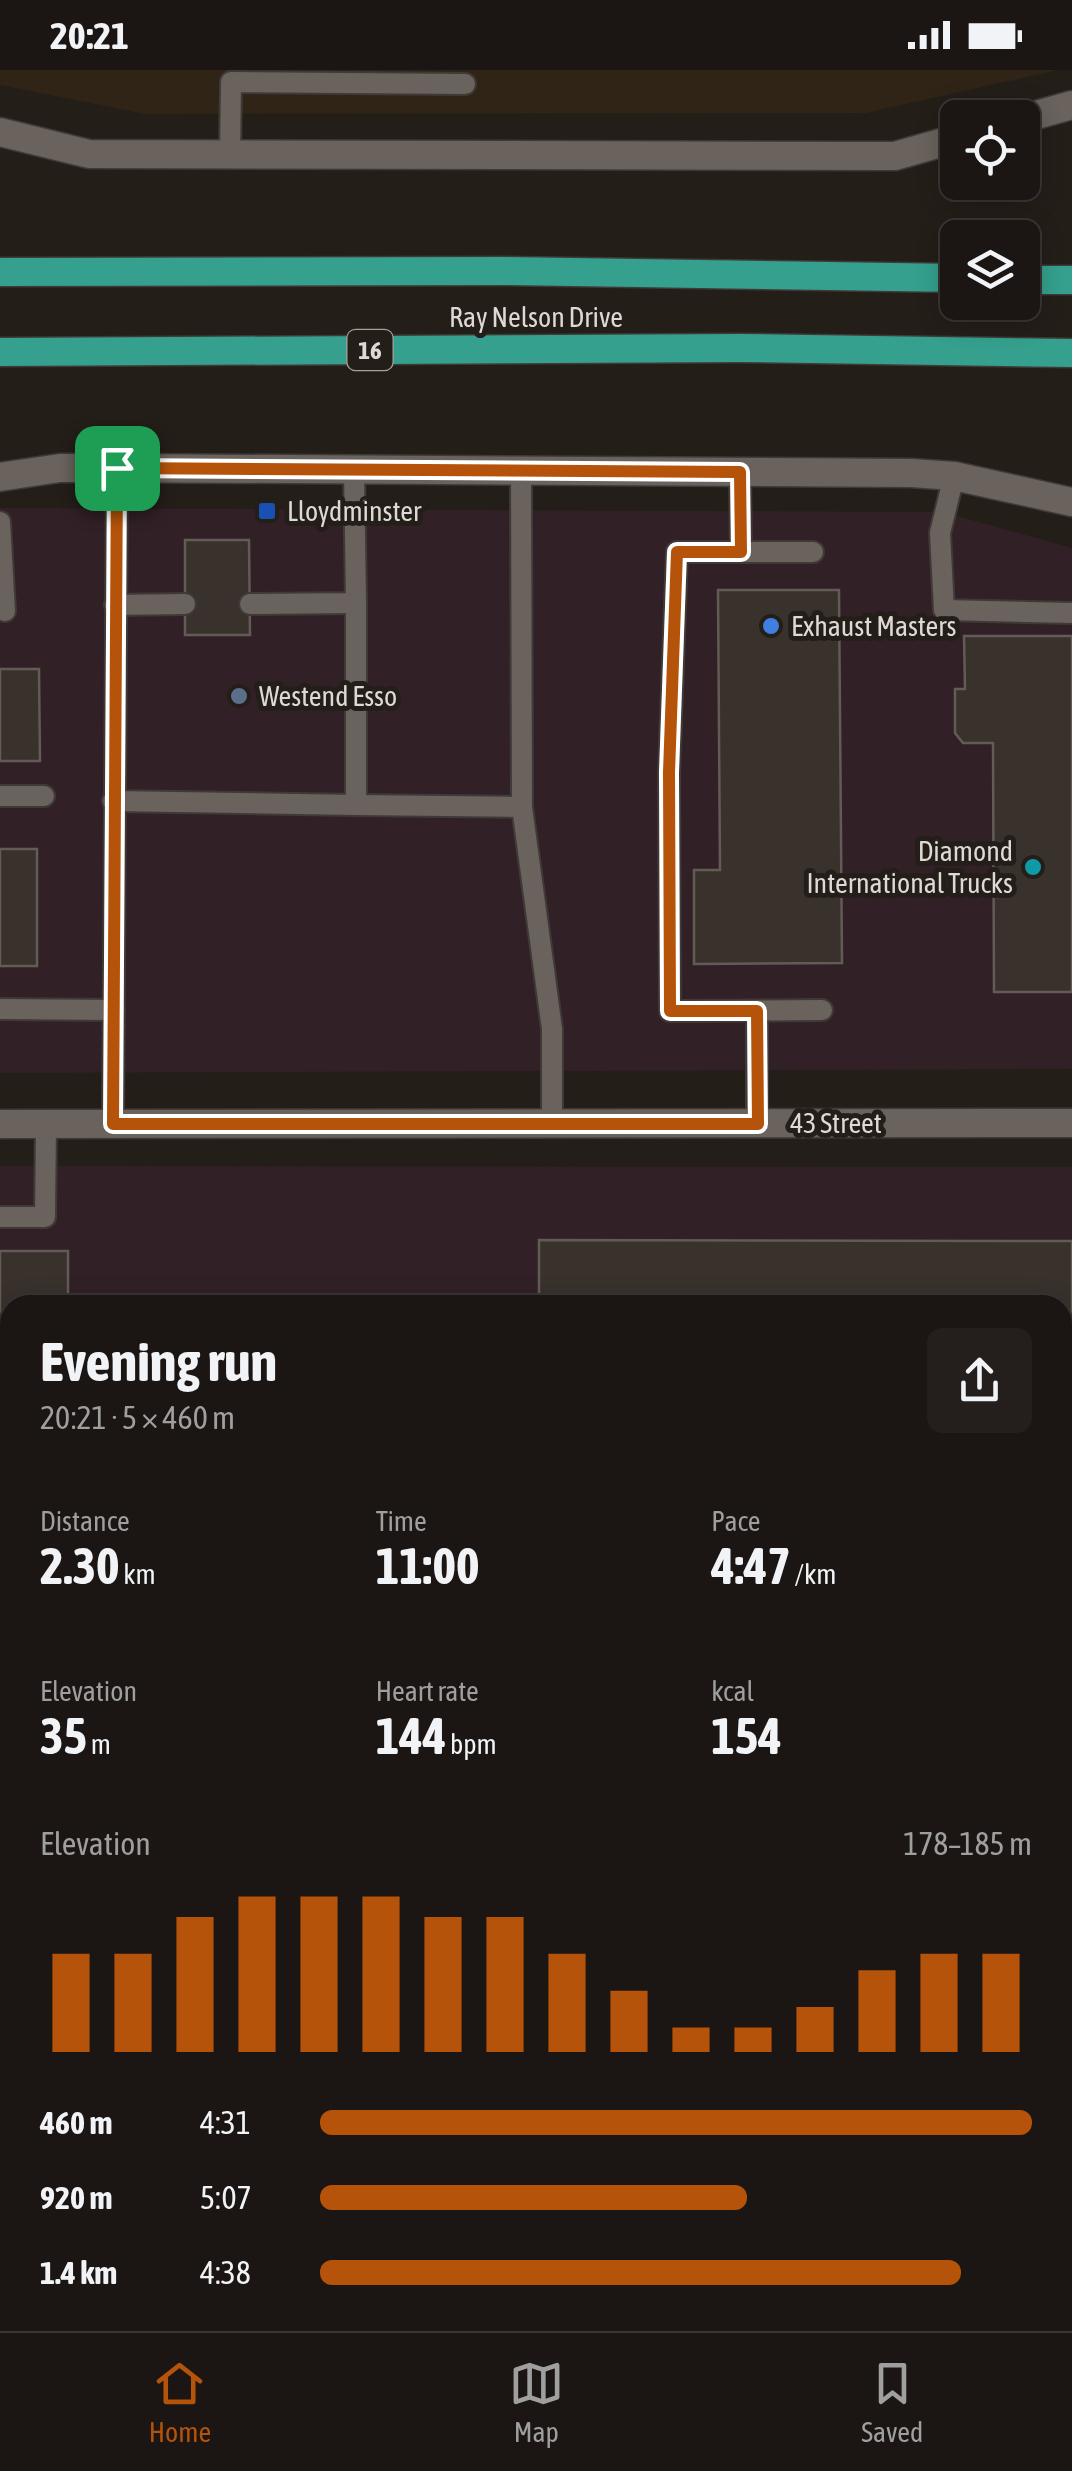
<!DOCTYPE html>
<meta charset="utf-8">
<style>
:root{--surface:#1b1613;--page:#241f1c;--text:#f1f3f6;--muted:#a09fa0;--line:#393533;--accent:#b45309}
body{margin:0;font-family:"Asap Condensed",sans-serif;background:var(--page);color:var(--text);height:100vh;display:flex;flex-direction:column;font-size:38px;white-space:nowrap}
*{box-sizing:border-box;margin:0}
p{font-size:32px;color:var(--muted)}
.icon{flex:none;width:55px;height:55px;fill:none;stroke:currentColor;stroke-width:2;stroke-linecap:round;stroke-linejoin:round}
.map{position:relative;flex:1;overflow:hidden}
.details{position:absolute;left:0px;top:1225px;width:1072px;height:1038px;display:flex;flex-direction:column;background:var(--surface);border-radius:30px 30px 0 0;box-shadow:0 5px 25px #0003,0 0 0 2px var(--line)}
.details>*{flex:none}
.tools{position:absolute;left:940px;top:30px;display:grid;gap:20px}
.tools a{display:grid;place-items:center;width:100px;height:100px;border-radius:15px;background:var(--surface);box-shadow:0 5px 25px #0003,0 0 0 2px var(--line);font-size:50px}
.pin{position:absolute;display:grid;place-items:center;width:85px;height:85px;color:#fff;margin:-42px;border-radius:20px;box-shadow:0 5px 15px #0006}
.round{display:grid;place-items:center;flex:none;width:105px;height:105px;border-radius:15px;background:var(--page)}
.head{display:flex;align-items:center;justify-content:space-between;height:170px;padding:0 40px}
h1{font-size:55px;font-weight:700;line-height:75px}
.metrics{display:grid;grid-template-columns:repeat(3,1fr);gap:15px;height:170px;padding:10px 40px}
.metrics div{display:grid;align-content:center}
.metrics b{font-size:50px;font-weight:700}
.metrics small{font-size:28px;font-weight:400}
.metrics p{font-size:28px}
.chart{height:280px;padding:20px 40px}
.chart p{display:flex;justify-content:space-between}
.chart svg{width:100%;height:180px;margin-top:10px;stroke:var(--accent);stroke-width:6}
ul{padding:0 40px;list-style:none;font-size:32px}
li{display:grid;grid-template-columns:160px 120px 1fr;align-items:center;height:75px}
li i{height:25px;border-radius:12px;background:var(--accent)}
.status{display:flex;justify-content:space-between;align-items:center;height:70px;padding:0 50px;background:var(--surface);direction:ltr}
.status svg{height:28px;fill:currentColor}
.tabs{display:flex;justify-content:space-around;align-items:center;height:140px;border-top:2px solid var(--line);background:var(--surface);font-size:28px;color:var(--muted)}
.tabs a{display:grid;justify-items:center;gap:5px}
.tabs .selected{color:var(--accent)}
.map>svg:first-child{display:block}
</style>
<div class="status"><b>20:21</b><svg viewBox="0 0 49 12"><path d="M0 12V9h3v3zM5 12V6h3v6zM10 12V3h3v9zM15 12V0h3v12zM26 1h20v11H26zM47 4h2v5h-2z"/></svg></div>
<div class="map">
<svg width="1072" height="2261" viewBox="0 0 1072 2261">
<rect width="100%" height="100%" fill="#241e19"/>
<g fill="#322027">
<path d="M0,438L943,442L1072,478V999L0,1003Z"/>
<path d="M0,1096L1072,1097V1581H1062V1235H10V1583H0Z"/>
</g>
<path fill="#2f2415" d="M0,0H1058L866,43L145,44L0,15Z"/>
<g fill="#38312c" stroke="#635b56" stroke-width="2.5">
<path d="M185,470H249L250,565H185Z"/>
<path d="M718,520H839L842,893L694,894V800H720Z"/>
<path d="M964,566H1072V922H994L993,673H963L955,663V619H965Z"/>
<path d="M0,599H39L40,691H0Z"/>
<rect x="0" y="779" width="37" height="117"/>
<path d="M539,1170L1072,1171V1360H1062V1235H539Z"/>
<path d="M0,1181H68V1235H10V1292H0Z"/>
<rect x="1062" y="1789" width="10" height="70"/>
<path d="M10,1881V1939L0,1917V1891Z"/>
<path d="M3,2014H10V2095H0Z"/>
<path d="M1072,2069V2181H1062V2110H1071Z"/>
<rect x="38" y="2252" width="115" height="9"/>
</g>
<g fill="none" stroke-linecap="round" stroke-linejoin="round">
<g stroke="#3f3a37" stroke-width="24">
<g id="service">
<path d="M230,85L231,12L465,14"/>
<path d="M521,400L522,737L552,959V1053"/>
<path d="M740,402L741,482H677L669,703L670,941L822,940"/>
<path d="M954,406L940,463L944,540L1072,543"/>
<path d="M0,452L5,541"/>
<path d="M741,482H813"/>
<path d="M250,534L356,533L354,400"/>
<path d="M115,535L185,534"/>
<path d="M0,726H44"/>
<path d="M113,731L356,735V533"/>
<path d="M356,735L522,737"/>
<path d="M0,939L114,940"/>
<path d="M757,941V1053"/>
<path d="M113,1054L117,398"/>
<path d="M0,1147H45L46,1054"/>
</g>
</g>
<g stroke="#3f3a37" stroke-width="31">
<g id="minor">
<path d="M1022,49L1072,35"/>
<path d="M0,62L89,84L895,86L958,68"/>
<path d="M0,407L60,398H117L911,403L954,406L1072,432"/>
<path d="M1062,1986H1072"/>
<path d="M250,2252L252,2261"/>
</g>
</g>
<g stroke="#3f3a37" stroke-width="31">
<path id="tertiary" d="M0,1054L1072,1053"/>
</g>
<g stroke="#3f3a37" stroke-width="31">
<g id="trunk">
<path d="M0,202L505,201L958,208"/>
<path d="M1022,210H1072"/>
<path d="M0,282L740,278L1072,283"/>
</g>
</g>
<use href="#service" stroke="#6a625c" stroke-width="20"/>
<use href="#minor" stroke="#6a625c" stroke-width="28"/>
<use href="#tertiary" stroke="#6a625c" stroke-width="28"/>
<use href="#trunk" stroke="#34a08d" stroke-width="28"/>
</g>
<g fill="none" stroke-linecap="round" stroke-linejoin="round">
<g stroke="#fff" stroke-width="20">
<path id="route" d="M117,398L740,402L741,482H677L669,702L670,941H757L758,1054H113Z"/>
</g>
<use href="#route" stroke="#b45309" stroke-width="12"/>
</g>
<rect fill="#1a4fb4" stroke="#241e19" stroke-width="4" x="257" y="431" width="20" height="20" rx="5"/>
<circle fill="#3f7fe0" stroke="#241e19" stroke-width="4" cx="771" cy="556" r="10"/>
<circle fill="#5c6f8a" stroke="#241e19" stroke-width="4" cx="239" cy="626" r="10"/>
<circle fill="#0f9aa8" stroke="#241e19" stroke-width="4" cx="1033" cy="797" r="10"/>
<g text-anchor="middle" dominant-baseline="central" stroke-width="10" stroke-linejoin="round" paint-order="stroke">
<rect fill="#241e19" stroke="#a6a19d" stroke-width="2.5" x="347.5" y="260" width="45" height="40" rx="8"/>
<g font-size="25" font-weight="bold" fill="#ded9d6">
<text x="370" y="280">16</text>
</g>
<g font-size="28" fill="#ded9d6" stroke="#241e19">
<text x="536" y="247">Ray Nelson Drive</text>
<text x="836" y="1053">43 Street</text>
</g>
<g font-size="28" fill="#ded9d6" stroke="#241e19" text-anchor="start">
<text x="287" y="441">Lloydminster</text>
<text x="791" y="556">Exhaust Masters</text>
<text x="259" y="626">Westend Esso</text>
<text x="1013" y="781" text-anchor="end">Diamond<tspan x="1013" dy="32">International Trucks</tspan></text>
</g>
</g>
</svg>
<div class="tools">
<a><svg class="icon" aria-label="locate" viewBox="0 0 24 24"><circle cx="12" cy="12" r="6"/><path d="M12 2v4M12 18v4M2 12h4M18 12h4"/></svg></a>
<a><svg class="icon" aria-label="layers" viewBox="0 0 24 24"><path d="M12 4l9 5-9 5-9-5zM3 14l9 5 9-5"/></svg></a>
</div>
<div class="pin" style="left:117px;top:398px;background:#1e9e55"><svg class="icon" aria-label="arrive" viewBox="0 0 24 24"><path d="M6 21V4h12l-3 4 3 4H6"/></svg></div>
<section class="details">
<div class="head"><div><h1>Evening run</h1><p>20:21 · 5 × 460 m</p></div><a class="round"><svg class="icon" aria-label="share" viewBox="0 0 24 24"><path d="M12 15V3M7 8l5-5 5 5M5 13v7h14v-7"/></svg></a></div>
<div class="metrics">
<div><p>Distance</p><b>2.30<small> km</small></b></div>
<div><p>Time</p><b>11:00</b></div>
<div><p>Pace</p><b>4:47<small> /km</small></b></div>
</div>
<div class="metrics">
<div><p>Elevation</p><b>35<small> m</small></b></div>
<div><p>Heart rate</p><b>144<small> bpm</small></b></div>
<div><p>kcal</p><b>154</b></div>
</div>
<div class="chart"><p><span>Elevation</span>178–185 m</p>
<svg viewBox="0 0 160 44" preserveAspectRatio="none"><path d="M5 44V20M15 44V20M25 44V11M35 44V6M45 44V6M55 44V6M65 44V11M75 44V11M85 44V20M95 44V29M105 44V38M115 44V38M125 44V33M135 44V24M145 44V20M155 44V20"/></svg>
</div>
<ul>
<li><b>460 m</b>4:31<i style="width:100%"></i></li>
<li><b>920 m</b>5:07<i style="width:60%"></i></li>
<li><b>1.4 km</b>4:38<i style="width:90%"></i></li>
</ul>
</section>
</div>
<nav class="tabs">
<a class="selected"><svg class="icon" aria-label="home" viewBox="0 0 24 24"><path d="M3 11l9-7 9 7M6 9v11h12V9"/></svg>Home</a>
<a><svg class="icon" aria-label="map" viewBox="0 0 24 24"><path d="M3 6l6-2 6 2 6-2v14l-6 2-6-2-6 2zM9 4v14M15 6v14"/></svg>Map</a>
<a><svg class="icon" aria-label="saved" viewBox="0 0 24 24"><path d="M7 4h10v16l-5-4-5 4z"/></svg>Saved</a>
</nav>
